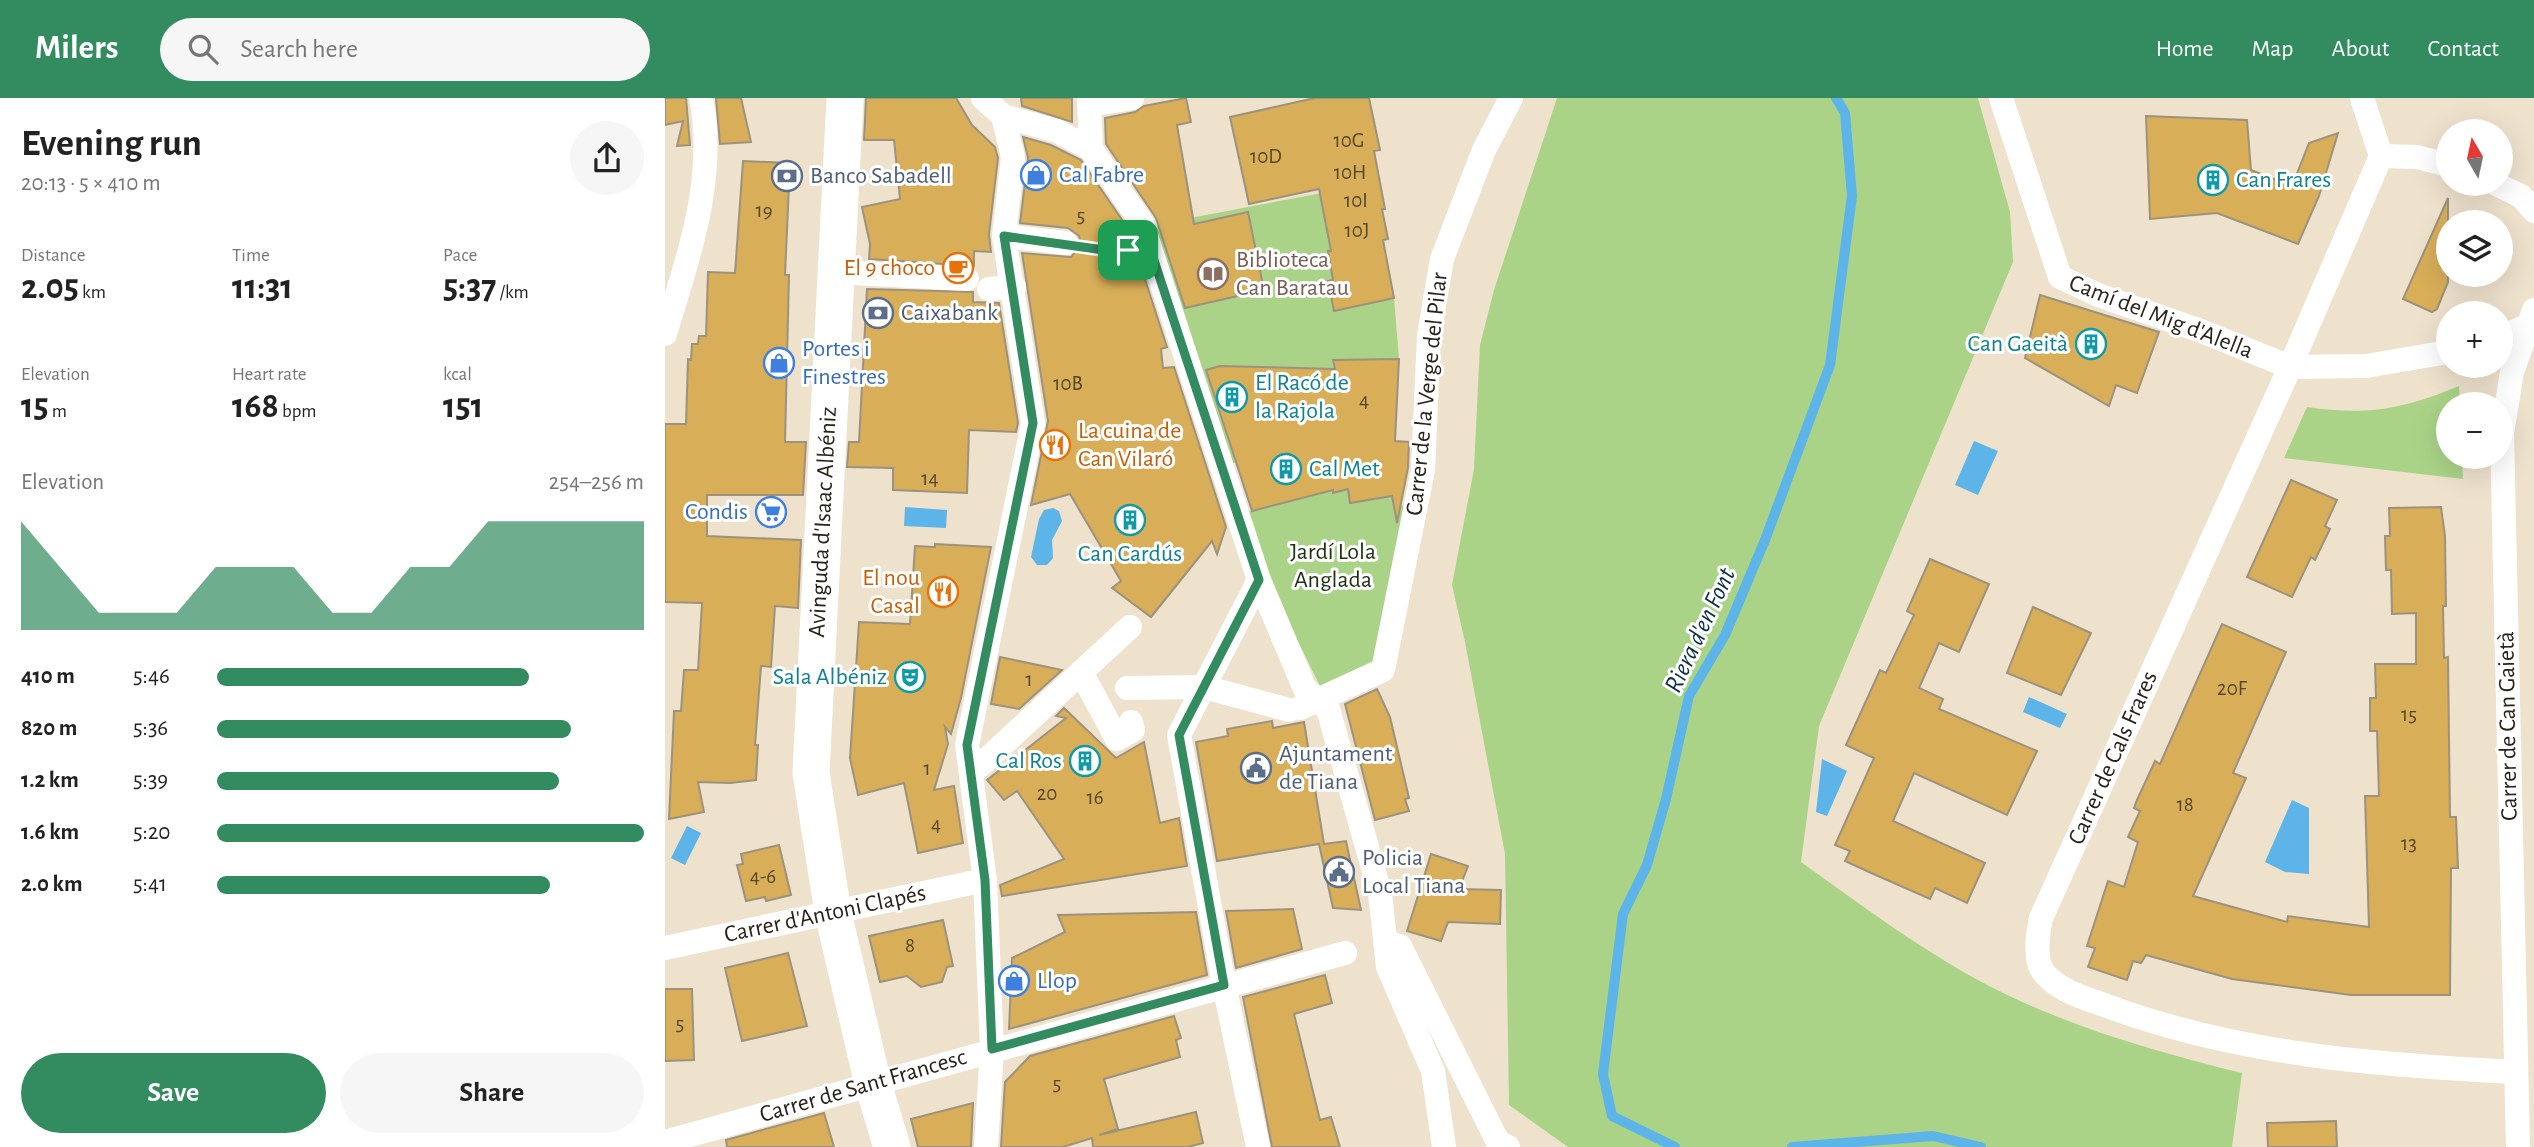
<!DOCTYPE html>
<meta charset="utf-8">
<style>
:root{--surface:#fff;--page:#f6f6f6;--text:#222;--muted:#767676;--accent:#338b60}
body{margin:0;font-family:"Alegreya Sans",sans-serif;background:var(--page);color:var(--text);height:100vh;display:flex;flex-direction:column;font-size:26px;white-space:nowrap}
*{box-sizing:border-box;margin:0}
p{font-size:23px;color:var(--muted)}
.icon{flex:none;width:38px;height:38px;fill:none;stroke:currentColor;stroke-width:2;stroke-linecap:round;stroke-linejoin:round}
.map{position:relative;flex:1;overflow:hidden}
.details{display:flex;flex-direction:column;background:var(--surface);width:665px}
.details>*{flex:none}
.needle{width:46px;rotate:351deg}
.tools{position:absolute;left:1771px;top:21px;display:grid;gap:14px}
.tools a{display:grid;place-items:center;width:77px;height:77px;border-radius:50%;background:var(--surface);box-shadow:0 7px 28px #0002;font-size:35px}
.pin{position:absolute;display:grid;place-items:center;width:60px;height:60px;color:#fff;margin:-30px;border-radius:14px;box-shadow:0 4px 10px #0006}
.round{display:grid;place-items:center;flex:none;width:74px;height:74px;border-radius:37px;background:var(--page)}
.overview{display:flex;align-items:center;justify-content:space-between;height:119px;padding:0 21px}
h1{font-size:38px;font-weight:700;line-height:52px}
.stats{display:grid;grid-template-columns:repeat(3,1fr);gap:10px;height:119px;padding:7px 21px}
.stats div{display:grid;align-content:center}
.stats b{font-size:35px;font-weight:700}
.stats small{font-size:19px;font-weight:400}
.stats p{font-size:19px}
.chart{height:196px;padding:14px 21px}
.chart p{display:flex;justify-content:space-between}
.chart svg{width:100%;height:126px;margin-top:7px;fill:var(--accent);opacity:.7}
.primary-button{display:flex;gap:14px;margin-top:auto;padding:14px 21px}
.primary-button a{flex:1;height:80px;border-radius:42px;background:var(--accent);color:#fff;font-size:28px;font-weight:700;line-height:80px;text-align:center}
.primary-button a+a{background:var(--page);color:var(--text)}
ul{padding:0 21px;list-style:none;font-size:23px}
li{display:grid;grid-template-columns:112px 84px 1fr;align-items:center;height:52px}
li i{height:18px;border-radius:9px;background:var(--accent)}
header{display:flex;align-items:center;gap:42px;box-sizing:border-box;height:98px;padding:0 35px;background:var(--accent);color:#fff}
header strong{font-size:33px}
nav{display:flex;gap:38px;margin-inline-start:auto;font-size:24px}
.search{width:490px;height:63px;background:var(--page);display:flex;align-items:center;gap:18px;box-sizing:border-box;padding:0 24px;border-radius:38px;color:var(--muted);font-size:26px}
main{display:flex;flex:1;min-height:0}
.map>svg:first-child{display:block}
</style>
<header>
<strong>Milers</strong>
<div class="search"><svg class="icon" aria-label="search" viewBox="0 0 24 24"><circle cx="10" cy="10" r="6"/><path d="M15 15l6 6"/></svg>Search here</div>
<nav><a>Home</a><a>Map</a><a>About</a><a>Contact</a></nav>
</header>
<main>
<section class="details">
<div class="overview"><div><h1>Evening run</h1><p>20:13 · 5 × 410 m</p></div><a class="round"><svg class="icon" aria-label="share" viewBox="0 0 24 24"><path d="M12 15V3M7 8l5-5 5 5M5 13v7h14v-7"/></svg></a></div>
<div class="stats">
<div><p>Distance</p><b>2.05<small> km</small></b></div>
<div><p>Time</p><b>11:31</b></div>
<div><p>Pace</p><b>5:37<small> /km</small></b></div>
</div>
<div class="stats">
<div><p>Elevation</p><b>15<small> m</small></b></div>
<div><p>Heart rate</p><b>168<small> bpm</small></b></div>
<div><p>kcal</p><b>151</b></div>
</div>
<div class="chart"><p><span>Elevation</span>254–256 m</p>
<svg viewBox="0 0 160 44" preserveAspectRatio="none"><path d="M0 44V6L10 22L20 38L30 38L40 38L50 22L60 22L70 22L80 38L90 38L100 22L110 22L120 6L130 6L140 6L150 6L160 6V44z"/></svg>
</div>
<ul>
<li><b>410 m</b>5:46<i style="width:73%"></i></li>
<li><b>820 m</b>5:36<i style="width:83%"></i></li>
<li><b>1.2 km</b>5:39<i style="width:80%"></i></li>
<li><b>1.6 km</b>5:20<i style="width:100%"></i></li>
<li><b>2.0 km</b>5:41<i style="width:78%"></i></li>
</ul>
<div class="primary-button"><a>Save</a><a>Share</a></div>
</section>
<div class="map">
<svg width="1869" height="1049" viewBox="0 0 1869 1049">
<rect width="100%" height="100%" fill="#eee2cd"/>
<g fill="#aad388">
<path d="M892,0H1313L1345,114L1348,164L1154,628L1136,764C1183,798 1231,833 1280,863C1370,919 1475,950 1577,975L1567,1049H903L844,1007L840,756L800,544L787,487L809,371L815,247L829,192Z"/>
<path d="M662,94L660,123L666,153L663,154L729,200L734,261L669,263L665,339L622,346L566,366L492,133L493,126Z"/>
<path d="M1794,288L1795,306H1783V359H1797L1798,381L1619,360L1642,309C1702,318 1739,311 1794,288Z"/>
<path d="M724,384L729,407L746,408L713,564L655,588L607,491L582,414L668,392L669,395L683,391L686,405L712,401Z"/>
</g>
<g fill="#5db4e9">
<path d="M1309,343L1333,353L1313,397L1290,387Z"/>
<path d="M240,409L282,412L281,430L239,428Z"/>
<path d="M388,410L394,413L397,423L387,442L388,460L382,467H372L366,459L374,421L379,412Z"/>
<path d="M1364,599L1402,616L1395,630L1358,614Z"/>
<path d="M1157,661L1182,673L1162,718L1151,714Z"/>
<path d="M1627,702L1644,710V776L1620,774L1600,764Z"/>
<path d="M22,728L36,735L20,767L6,760Z"/>
</g>
<g fill="none" stroke-linecap="round" stroke-linejoin="round">
<g stroke="#5db4e9" stroke-width="10">
<path d="M1010,1049L947,1018L938,976L958,816L982,767L1001,701L1024,598L1060,537L1100,442L1165,267L1187,98L1180,15L1171,0"/>
<path d="M1127,1049L1268,1038L1316,1049"/>
</g>
</g>
<g fill="#d8ae59" stroke="#9c927e" stroke-width="2">
<path d="M0,0H21L25,47L12,48L18,23L0,27Z"/>
<path d="M51,0H76L86,44L55,46Z"/>
<path d="M201,0H291L307,27L330,49L333,60L324,136L326,154L309,153V168L204,161L205,146L197,109L235,101L229,42H199Z"/>
<path d="M356,0H407V24L357,8Z"/>
<path d="M521,0L526,24L512,27L529,126L583,114L599,192L520,210L491,120L441,46L440,20L470,14L479,8Z"/>
<path d="M650,0H704L715,52L709,53L720,111H717L723,141L718,142L729,200L669,213L663,183L668,182L663,153H666L654,91L584,106L565,19Z"/>
<path d="M1481,18L1582,22L1586,72L1627,88L1644,45L1673,35L1654,98L1633,146L1552,115L1485,121Z"/>
<path d="M358,39L386,47L416,62L464,132L502,249L496,251L498,270L509,269L561,429L552,456L547,443L486,519L447,490L456,483L405,396L366,407L383,323L357,155L406,159L416,146L414,138L403,130L355,125L363,60Z"/>
<path d="M78,63L125,65L120,177H124L120,344H141L138,397H42V438L136,442L133,510L110,508L106,569L96,568L90,647H93L91,682L65,685L33,684L39,714L4,721L9,613H16L19,572H33L37,505L0,504V326H21L23,261L26,262L27,246H33L34,238H41L43,174L70,175Z"/>
<path d="M1783,100V184L1772,211L1767,214L1738,201Z"/>
<path d="M202,191L308,194V204L334,205L353,325L351,334L304,332L302,395L228,392V370L182,369L184,344H194Z"/>
<path d="M1375,197L1494,234L1472,295L1451,287L1444,308L1360,260Z"/>
<path d="M734,261L730,343L744,344L743,370L732,425L727,398L685,405L683,391L668,395V392L587,413L541,272L555,268L670,271L668,262Z"/>
<path d="M1626,382L1672,402L1660,428L1665,431L1650,462L1646,459L1627,499L1582,479Z"/>
<path d="M1776,409L1780,438L1781,508H1778L1779,560L1783,559L1785,719H1791L1793,770H1786L1785,897H1686L1567,881L1481,857L1476,865L1468,863L1462,882L1423,869L1430,850L1422,848L1443,783L1459,789L1473,744L1463,739L1475,713L1469,710L1472,702L1490,663L1495,666L1557,526L1621,554L1568,675L1581,680L1528,798L1622,824L1623,818L1704,829L1700,698H1714L1712,633H1705V600H1711L1710,566H1751V515L1727,516L1726,472H1721L1720,438H1725L1724,410Z"/>
<path d="M270,446L326,449L296,600L286,636L280,629L283,646L269,692L289,688L298,745L253,755L239,685L193,697L185,660L194,524L245,526L250,448L270,449Z"/>
<path d="M1265,461L1324,486L1294,554L1274,545L1254,590L1278,601L1274,611L1372,653L1342,717L1249,675L1228,723L1320,765L1302,805L1270,790L1265,801L1204,774L1180,763L1185,753L1170,747L1209,660L1181,647L1215,572L1221,575L1249,517L1242,513Z"/>
<path d="M1368,509L1426,535L1396,597L1342,575Z"/>
<path d="M335,559L397,572L354,611L326,606Z"/>
<path d="M712,591L725,619L744,700L740,701L744,713L710,722L680,606Z"/>
<path d="M399,610L451,660L479,644L495,725L514,720L522,768L337,798L335,787L399,761L352,693L339,702L322,682L401,620L391,618Z"/>
<path d="M607,623L608,630L639,624L659,746L681,743L696,812L668,810L654,746L552,763L531,644L563,638L562,631Z"/>
<path d="M114,747L126,797L101,803L100,799L81,803L72,767L78,766L76,756Z"/>
<path d="M766,756L803,768L794,791L836,792L835,826L783,824L776,843L742,833Z"/>
<path d="M628,811L637,851L571,870L561,813Z"/>
<path d="M531,814L542,877L344,931L347,860L400,834L393,817Z"/>
<path d="M278,822L288,868L282,869L277,884L256,889L242,878L215,884L204,838Z"/>
<path d="M123,855L142,928L77,943L60,870Z"/>
<path d="M660,877L667,905L629,916L655,1022L666,1019L675,1049H607L578,899Z"/>
<path d="M0,891H27L29,962L0,963Z"/>
<path d="M509,918L516,940L511,942L515,959L439,981L453,1031L434,1037L531,1014L538,1045L523,1049H428L427,1040L398,1049H336L340,984L365,958Z"/>
<path d="M308,1005L306,1049H253L246,1021Z"/>
<path d="M159,1015L169,1049H62L61,1042Z"/>
<path d="M1671,1023L1672,1049H1603L1602,1025Z"/>
</g>
<g fill="none" stroke-linecap="round" stroke-linejoin="round">
<path stroke="#aaa090" stroke-width="4.5" stroke-dasharray="3.5 3.5" stroke-linecap="butt" d="M426,150L456,152"/>
<g stroke="#fff" stroke-width="24">
<path d="M318,0L338,18L392,33L426,51L477,125L594,482L640,591L663,611L715,795L723,869L768,973L779,1049"/>
<path d="M424,0L426,51"/>
<path d="M1336,0L1395,179L1433,197L1536,233L1625,269L1701,268L1783,254"/>
<path d="M1697,0L1716,58L1625,269L1376,820C1373,835 1370,853 1375,868C1384,890 1422,901 1442,908C1574,957 1711,967 1851,974"/>
<path d="M424,7L467,0"/>
<path d="M1716,58L1752,59L1783,67"/>
<path d="M1831,86L1856,98L1869,113"/>
<path d="M339,138L401,145"/>
<path d="M171,174L302,181"/>
<path d="M324,191L349,189"/>
<path d="M0,236C23,159 52,80 36,0"/>
<path d="M1836,239L1864,227"/>
<path d="M416,574L452,641L468,632L466,624"/>
<path d="M462,590L539,589L624,612"/>
<path d="M635,610L718,572L758,372L764,237L777,161L819,52L846,0"/>
<path d="M306,676L465,529"/>
<path d="M720,844L735,848L833,1044L843,1049"/>
<path d="M0,850L320,782"/>
<path d="M0,1044L680,855"/>
<path d="M321,1049L327,951L320,782L302,647L368,325L339,138L348,59L338,18"/>
<path d="M593,1049L559,887L514,637L594,482"/>
<path d="M1853,1049L1837,335L1847,274L1869,212"/>
</g>
<path stroke="#fff" stroke-width="37" d="M180,0L146,675L168,815L208,986L227,1049"/>
</g>
<g fill="none" stroke-linecap="round" stroke-linejoin="round">
<g stroke="#fff" stroke-width="14">
<path id="route" d="M339,138L439,152H463L483,144L594,482L514,637L559,887L327,951L320,782L302,647L368,325Z"/>
</g>
<use href="#route" stroke="#338b60" stroke-width="9"/>
</g>
<defs>
<g id="shop-ring" transform="scale(1.575)"><circle r="9.5" fill="#fff" stroke="#3f7fe0" stroke-width="1.5"/><path d="M-5-2.5h2.3a2.7 3.5 0 0 1 5.4 0H5L5.5 6h-11ZM-1.5-2.5h3a1.5 2.3 0 0 0-3 0Z" fill="#3f7fe0"/></g>
<g id="bank-ring" transform="scale(1.575)"><circle r="9.5" fill="#fff" stroke="#5c6f8a" stroke-width="1.5"/><path d="M-6-4H6V4H-6ZM0-2.3a2.3 2.3 0 1 0 0 4.6a2.3 2.3 0 1 0 0-4.6Z" fill="#5c6f8a"/></g>
<g id="building-ring" transform="scale(1.575)"><circle r="9.5" fill="#fff" stroke="#0f9aa8" stroke-width="1.5"/><path d="M-4-6H4V6H1V3H-1V6H-4ZM-2.5-4.3h1.7v1.8h-1.7ZM.8-4.3h1.7v1.8H.8ZM-2.5-1h1.7V.8h-1.7ZM.8-1h1.7V.8H.8Z" fill="#0f9aa8"/></g>
<g id="cafe-ring" transform="scale(1.575)"><circle r="9.5" fill="#fff" stroke="#e8710a" stroke-width="1.5"/><path d="M-5.5-4.5H6V0H3Q3 3.5 0 3.5H-2.5Q-5.5 3.5-5.5 0ZM3-3.2v2h1.7v-2ZM-6 4.5H4V6H-6Z" fill="#e8710a"/></g>
<g id="library-ring" transform="scale(1.575)"><circle r="9.5" fill="#fff" stroke="#8d6e63" stroke-width="1.5"/><path d="M-6-4Q-3-5.5-.7-3.5V5Q-3 3-6 4ZM6-4Q3-5.5 .7-3.5V5Q3 3 6 4Z" fill="#8d6e63"/></g>
<g id="restaurant-ring" transform="scale(1.575)"><circle r="9.5" fill="#fff" stroke="#e8710a" stroke-width="1.5"/><path d="M-5-6h1v4h1v-4h1v4h1v-4h1v5L-1.5 .5V6h-2V.5L-5-1ZM5-6V6H3V1.5H1.5Q1.5-4 5-6Z" fill="#e8710a"/></g>
<g id="supermarket-ring" transform="scale(1.575)"><circle r="9.5" fill="#fff" stroke="#3f7fe0" stroke-width="1.5"/><path d="M-6-5.5h2.5l.6 2H6L4.5 2H-2.5L-4.4-4H-6ZM-1.5 3.2a1.3 1.3 0 1 0 .1 0ZM3 3.2a1.3 1.3 0 1 0 .1 0Z" fill="#3f7fe0"/></g>
<g id="theatre-ring" transform="scale(1.575)"><circle r="9.5" fill="#fff" stroke="#0f9aa8" stroke-width="1.5"/><path d="M-5-5.5Q0-4 5-5.5V0Q5 5 0 6Q-5 5-5 0ZM-3.3-2.5H-1v1.5H-3.3ZM1-2.5H3.3v1.5H1ZM-2.8 1Q0 5.5 2.8 1Z" fill="#0f9aa8"/></g>
<g id="civic-ring" transform="scale(1.575)"><circle r="9.5" fill="#fff" stroke="#5c6f8a" stroke-width="1.5"/><path d="M-.6-6.5H3V-4.5H.6V-3L4-1V1h2V6H-6V1h2V-1L-.6-3ZM-1.2 2.5V6h2.4V2.5Z" fill="#5c6f8a"/></g>
</defs>
<g fill-rule="evenodd">
<use href="#shop-ring" x="371" y="77"/>
<use href="#bank-ring" x="122" y="78"/>
<use href="#building-ring" x="1548" y="82"/>
<use href="#cafe-ring" x="293" y="170"/>
<use href="#library-ring" x="548" y="176"/>
<use href="#bank-ring" x="213" y="215"/>
<use href="#building-ring" x="1426" y="246"/>
<use href="#shop-ring" x="114" y="265"/>
<use href="#building-ring" x="567" y="299"/>
<use href="#restaurant-ring" x="390" y="347"/>
<use href="#building-ring" x="621" y="371"/>
<use href="#supermarket-ring" x="106" y="414"/>
<use href="#building-ring" x="465" y="422"/>
<use href="#restaurant-ring" x="278" y="494"/>
<use href="#theatre-ring" x="245" y="579"/>
<use href="#building-ring" x="420" y="663"/>
<use href="#civic-ring" x="591" y="670"/>
<use href="#civic-ring" x="674" y="774"/>
<use href="#shop-ring" x="349" y="883"/>
</g>
<g text-anchor="middle" dominant-baseline="central" stroke-width="6" stroke-linejoin="round" paint-order="stroke">
<g font-size="21" fill="#53462a">
<text x="684" y="42">10G</text>
<text x="601" y="58">10D</text>
<text x="685" y="74">10H</text>
<text x="691" y="102">10I</text>
<text x="99" y="112">19</text>
<text x="416" y="117">5</text>
<text x="692" y="132">10J</text>
<text x="403" y="285">10B</text>
<text x="699" y="302">4</text>
<text x="265" y="380">14</text>
<text x="364" y="581">1</text>
<text x="1567" y="590">20F</text>
<text x="1744" y="616">15</text>
<text x="262" y="670">1</text>
<text x="382" y="695">20</text>
<text x="430" y="699">16</text>
<text x="1520" y="706">18</text>
<text x="271" y="726">4</text>
<text x="1744" y="745">13</text>
<text x="98" y="778">4-6</text>
<text x="245" y="847">8</text>
<text x="15" y="925">5</text>
<text x="392" y="985">5</text>
</g>
<g font-size="24" fill="#366cbe" stroke="#fff" text-anchor="start">
<text x="394" y="77">Cal Fabre</text>
<text x="137" y="251">Portes i<tspan x="137" dy="28">Finestres</tspan></text>
<text x="83" y="414" text-anchor="end">Condis</text>
<text x="372" y="883">Llop</text>
</g>
<g font-size="24" fill="#4e5e75" stroke="#fff" text-anchor="start">
<text x="145" y="78">Banco Sabadell</text>
<text x="236" y="215">Caixabank</text>
<text x="614" y="656">Ajuntament<tspan x="614" dy="28">de Tiana</tspan></text>
<text x="697" y="760">Policia<tspan x="697" dy="28">Local Tiana</tspan></text>
</g>
<g font-size="24" fill="#0d838f" stroke="#fff" text-anchor="start">
<text x="1571" y="82">Can Frares</text>
<text x="1403" y="246" text-anchor="end">Can Gaeità</text>
<text x="590" y="285">El Racó de<tspan x="590" dy="28">la Rajola</tspan></text>
<text x="644" y="371">Cal Met</text>
<text x="465" y="456" text-anchor="middle">Can Cardús</text>
<text x="222" y="579" text-anchor="end">Sala Albéniz</text>
<text x="397" y="663" text-anchor="end">Cal Ros</text>
</g>
<g font-size="24" fill="#785e54" stroke="#fff" text-anchor="start">
<text x="571" y="162">Biblioteca<tspan x="571" dy="28">Can Baratau</tspan></text>
</g>
<g font-size="24" fill="#c56008" stroke="#fff" text-anchor="end">
<text x="270" y="170">El 9 choco</text>
<text x="413" y="333" text-anchor="start">La cuina de<tspan x="413" dy="28">Can Vilaró</tspan></text>
<text x="255" y="480">El nou<tspan x="255" dy="28">Casal</tspan></text>
</g>
<g font-size="24" fill="#27231b" stroke="#fff">
<text transform="translate(1496 219) rotate(21)">Camí del Mig d'Alella</text>
<text transform="translate(762 296) rotate(-84)">Carrer de la Verge del Pilar</text>
<text transform="translate(158 424) rotate(-87)">Avinguda d'Isaac Albéniz</text>
<text transform="translate(1843 628) rotate(-91)">Carrer de Can Gaietà</text>
<text transform="translate(1448 660) rotate(-66)">Carrer de Cals Frares</text>
<text transform="translate(160 816) rotate(-12)">Carrer d'Antoni Clapés</text>
<text transform="translate(198 988) rotate(-16)">Carrer de Sant Francesc</text>
</g>
<g font-size="24" fill="#1f3010" stroke="#fff">
<text x="668" y="454">Jardí Lola<tspan x="668" dy="28">Anglada</tspan></text>
</g>
<g font-size="26" font-style="italic" fill="#082f45" stroke="#fff">
<text transform="translate(1035 532) rotate(-65)">Riera d'en Font</text>
</g>
</g>
</svg>
<div class="tools">
<a><svg class="needle" viewBox="-14 -14 28 28"><path d="M0-13l5 13h-10z" fill="#e53935"/><path d="M0 13l5-13h-10z" fill="#767676"/></svg></a>
<a><svg class="icon" aria-label="layers" viewBox="0 0 24 24"><path d="M12 4l9 5-9 5-9-5zM3 14l9 5 9-5"/></svg></a>
<a>+</a>
<a>−</a>
</div>
<div class="pin" style="left:463px;top:152px;background:#1e9e55"><svg class="icon" aria-label="arrive" viewBox="0 0 24 24"><path d="M6 21V4h12l-3 4 3 4H6"/></svg></div>
</div>
</main>
